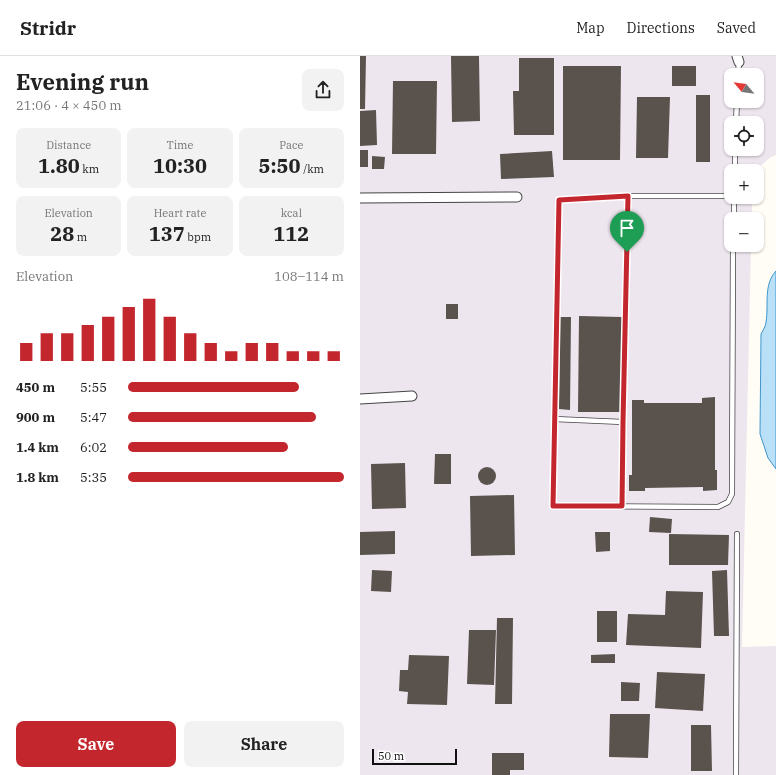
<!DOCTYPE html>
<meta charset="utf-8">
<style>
:root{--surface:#fff;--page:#f2f2f2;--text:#222;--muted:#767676;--line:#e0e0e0;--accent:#c4262e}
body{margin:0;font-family:"IBM Plex Serif",serif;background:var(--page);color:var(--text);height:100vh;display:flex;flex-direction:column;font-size:15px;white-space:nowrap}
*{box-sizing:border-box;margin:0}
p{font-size:13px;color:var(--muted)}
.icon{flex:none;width:22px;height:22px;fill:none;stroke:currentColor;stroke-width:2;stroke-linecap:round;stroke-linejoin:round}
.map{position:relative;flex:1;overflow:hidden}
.sheet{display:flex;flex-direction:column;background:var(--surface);width:360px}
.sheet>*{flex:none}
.needle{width:26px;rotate:299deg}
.fabs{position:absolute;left:364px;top:12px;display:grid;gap:8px}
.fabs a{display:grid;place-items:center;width:40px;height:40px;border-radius:8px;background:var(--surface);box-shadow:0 1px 3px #0004;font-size:20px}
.scale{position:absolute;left:12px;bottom:10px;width:85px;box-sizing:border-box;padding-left:4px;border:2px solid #111;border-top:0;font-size:11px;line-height:14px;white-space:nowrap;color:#111;-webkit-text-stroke:3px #fff;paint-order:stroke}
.pin{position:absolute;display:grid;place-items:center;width:34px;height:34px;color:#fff;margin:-41px -17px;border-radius:50% 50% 50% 0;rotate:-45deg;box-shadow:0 0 4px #0007}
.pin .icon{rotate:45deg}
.round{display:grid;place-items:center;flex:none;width:42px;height:42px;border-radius:8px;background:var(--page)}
.summary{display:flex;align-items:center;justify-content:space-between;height:68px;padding:0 16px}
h1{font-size:22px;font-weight:800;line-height:30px}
.metrics{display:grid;grid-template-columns:repeat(3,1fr);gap:6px;height:68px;padding:4px 16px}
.metrics div{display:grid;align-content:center;border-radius:8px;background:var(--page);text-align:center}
.metrics b{font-size:20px;font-weight:800}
.metrics small{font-size:11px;font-weight:400}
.metrics p{font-size:11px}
.chart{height:112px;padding:8px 16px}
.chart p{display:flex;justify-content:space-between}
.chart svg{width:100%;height:72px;margin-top:4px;stroke:var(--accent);stroke-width:6}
.button{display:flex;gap:8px;margin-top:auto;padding:8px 16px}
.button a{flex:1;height:46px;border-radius:8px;background:var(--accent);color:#fff;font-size:16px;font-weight:800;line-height:46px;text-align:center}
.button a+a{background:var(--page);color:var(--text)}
ul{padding:0 16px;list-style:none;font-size:13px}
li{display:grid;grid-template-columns:64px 48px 1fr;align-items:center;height:30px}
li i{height:10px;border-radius:5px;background:var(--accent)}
header{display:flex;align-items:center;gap:24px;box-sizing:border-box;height:56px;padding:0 20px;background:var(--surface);border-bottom:1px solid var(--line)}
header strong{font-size:19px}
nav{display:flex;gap:22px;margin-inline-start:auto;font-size:14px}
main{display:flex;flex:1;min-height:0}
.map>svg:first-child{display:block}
</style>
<header>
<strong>Stridr</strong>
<nav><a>Map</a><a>Directions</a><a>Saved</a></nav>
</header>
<main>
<section class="sheet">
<div class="summary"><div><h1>Evening run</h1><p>21:06 · 4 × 450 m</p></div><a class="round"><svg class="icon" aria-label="share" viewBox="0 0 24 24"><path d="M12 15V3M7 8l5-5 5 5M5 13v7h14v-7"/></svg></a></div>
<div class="metrics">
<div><p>Distance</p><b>1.80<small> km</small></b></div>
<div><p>Time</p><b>10:30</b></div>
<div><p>Pace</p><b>5:50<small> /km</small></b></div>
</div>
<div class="metrics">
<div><p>Elevation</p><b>28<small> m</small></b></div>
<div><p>Heart rate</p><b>137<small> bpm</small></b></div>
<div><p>kcal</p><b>112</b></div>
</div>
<div class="chart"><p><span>Elevation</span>108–114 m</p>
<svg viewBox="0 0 160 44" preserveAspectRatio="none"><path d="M5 44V33M15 44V27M25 44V27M35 44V22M45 44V17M55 44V11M65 44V6M75 44V17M85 44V27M95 44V33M105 44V38M115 44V33M125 44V33M135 44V38M145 44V38M155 44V38"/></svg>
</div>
<ul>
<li><b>450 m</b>5:55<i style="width:79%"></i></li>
<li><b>900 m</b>5:47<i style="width:87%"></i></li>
<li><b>1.4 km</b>6:02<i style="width:74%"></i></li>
<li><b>1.8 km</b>5:35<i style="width:100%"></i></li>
</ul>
<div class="button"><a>Save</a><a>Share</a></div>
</section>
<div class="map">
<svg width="416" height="719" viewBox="0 0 416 719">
<rect width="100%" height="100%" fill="#fffdf5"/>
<path fill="#eee6ef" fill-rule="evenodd" d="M0,0H416V99L411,101L394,115H371V141H392V163H371V189H391L382,591L416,590V719H0ZM371,19H397V45H371ZM371,67H397V93H371Z"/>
<path fill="#b9e0f7" stroke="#3f96cf" d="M416,215V413L408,402L400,378L401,278C403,274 406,270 406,266C409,249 403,229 416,215Z"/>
<g fill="#5a524d">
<path d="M0,0H6L5,53H0Z"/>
<path d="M91,0H119L120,65L92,66Z"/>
<path d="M159,2H194V79H154L153,35H159Z"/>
<path d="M203,10H261L260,104H203Z"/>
<rect x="312" y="10" width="24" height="20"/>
<path d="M33,25H77L76,98H32Z"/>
<rect x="336" y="39" width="14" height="67"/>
<path d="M277,41H310L308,102H276Z"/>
<path d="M16,54L17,89L0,90V55Z"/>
<rect x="0" y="94" width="8" height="17"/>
<path d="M192,95L194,121L141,123L140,98Z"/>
<path d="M12,100L25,101L24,113H12Z"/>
<rect x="86" y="248" width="12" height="15"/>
<path d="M219,260L262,261V356H218Z"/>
<path d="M200,261H211L210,354L199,353Z"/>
<path d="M355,341V414H357V434L343,435V431L285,432V435H269V419H272V344H284V347H342V342Z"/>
<path d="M75,398H91V428H74Z"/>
<path d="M45,407L46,452L12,453L11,408Z"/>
<circle cx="127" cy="420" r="9"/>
<path d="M154,439L155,499L111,500L110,440Z"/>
<path d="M290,461L312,463L311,477L289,476Z"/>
<path d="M35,475V498L0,499V476Z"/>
<path d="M235,476H250V495L236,496Z"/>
<path d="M309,478L369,479L368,509H309Z"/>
<path d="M12,514L32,515L31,536L11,535Z"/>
<path d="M367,514L369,580H354L352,515Z"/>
<path d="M306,535L343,536L341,592L266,589L268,558L305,559Z"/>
<rect x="237" y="555" width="20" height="31"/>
<path d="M137,562H153L152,648H135Z"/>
<path d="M109,574H136L134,629L107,628Z"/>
<path d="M255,598V607H231V599Z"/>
<path d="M49,599L89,600L87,649L47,648L48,636L39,635L40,614H48Z"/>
<path d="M297,616L345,618L343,655L295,652Z"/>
<path d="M261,626L280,627L279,645H261Z"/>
<path d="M250,658H290L288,702L249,701Z"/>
<path d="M331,669H351L352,715H331Z"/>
<path d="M132,697H164V714H150V719H132Z"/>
</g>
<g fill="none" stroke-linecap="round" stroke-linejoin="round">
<g stroke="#444" stroke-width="6">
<g id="lane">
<path d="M378,19L379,6"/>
<path d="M376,67L377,45"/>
<path d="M375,115V93"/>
<path d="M371,140H268L199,144L193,450L358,451L368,446L372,438L373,189"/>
<path d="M374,163V141"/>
<path d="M194,363L263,366"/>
<path d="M262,450L263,366L268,140"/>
<path d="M376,719L377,478"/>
</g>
</g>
<g stroke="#444" stroke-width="11">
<g id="street">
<path d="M377,0L379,6"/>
<path d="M0,142L157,141"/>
<path d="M0,343L52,340"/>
</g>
</g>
<use href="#lane" stroke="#fff" stroke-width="4.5"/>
<use href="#street" stroke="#fff" stroke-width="9"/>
</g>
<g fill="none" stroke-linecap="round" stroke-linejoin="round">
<g stroke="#fff" stroke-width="8">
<path id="route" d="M268,140L263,366L262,450H193L199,144Z"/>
</g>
<use href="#route" stroke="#c4262e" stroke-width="5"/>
</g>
</svg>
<div class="fabs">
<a><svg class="needle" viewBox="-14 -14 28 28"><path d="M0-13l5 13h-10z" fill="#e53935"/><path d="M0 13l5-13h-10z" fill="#767676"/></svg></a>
<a><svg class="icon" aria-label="locate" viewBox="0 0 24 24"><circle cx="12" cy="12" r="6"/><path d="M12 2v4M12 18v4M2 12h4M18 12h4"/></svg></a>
<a>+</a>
<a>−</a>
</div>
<div class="scale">50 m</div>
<div class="pin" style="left:267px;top:196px;background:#1e9e55"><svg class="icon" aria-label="arrive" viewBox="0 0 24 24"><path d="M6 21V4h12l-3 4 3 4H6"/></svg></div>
</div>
</main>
